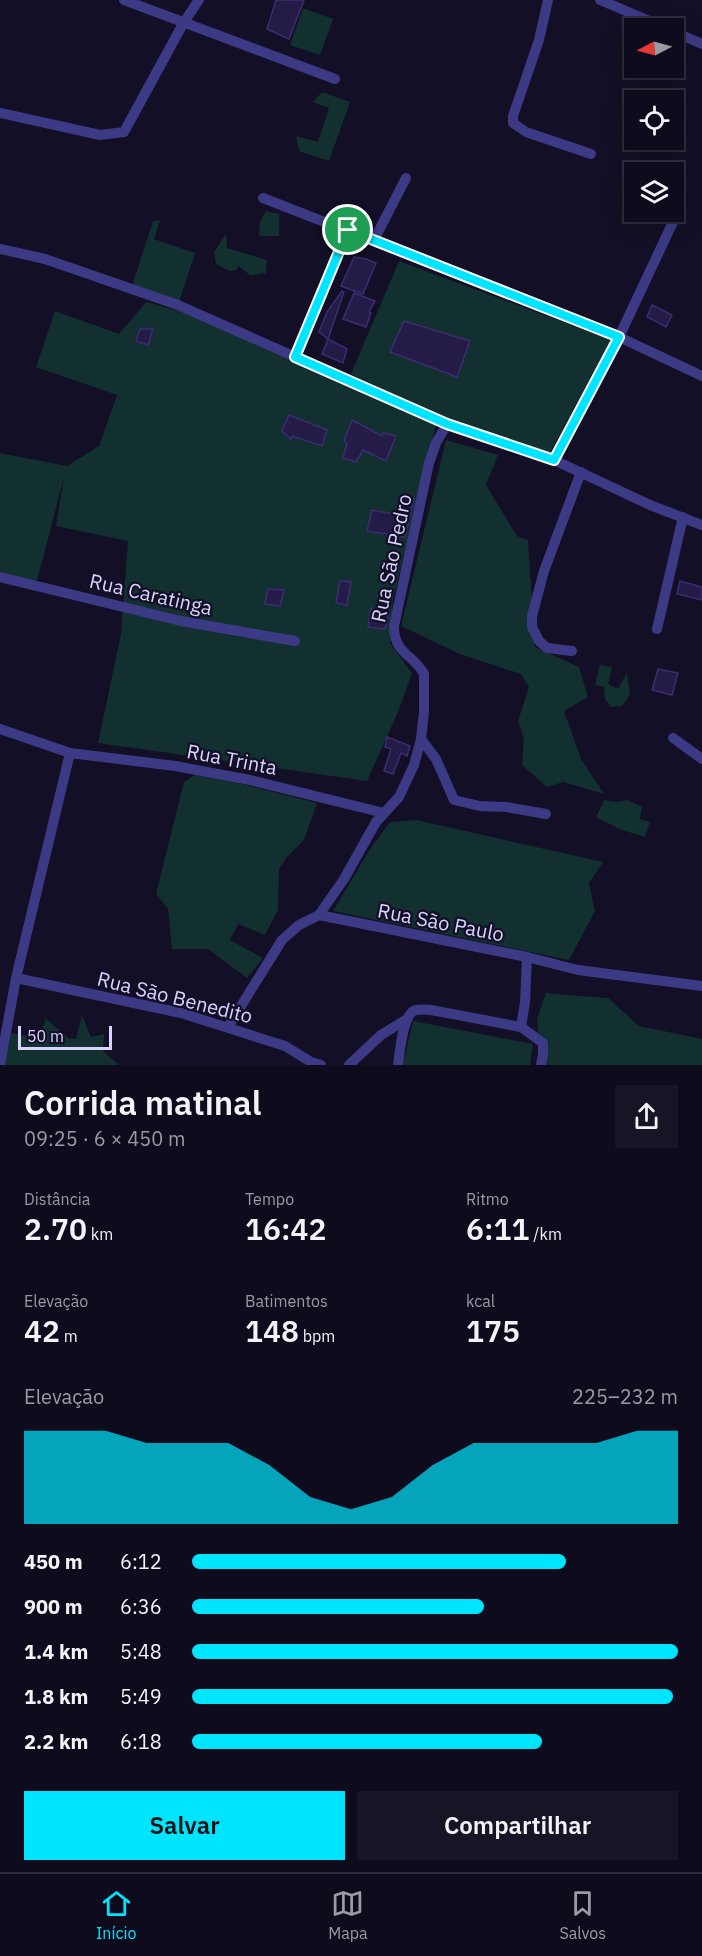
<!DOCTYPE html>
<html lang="pt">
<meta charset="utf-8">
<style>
:root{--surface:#0e0b1c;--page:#171425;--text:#f1f3f6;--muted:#9b9ba3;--line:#2e2b3b;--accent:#00e5ff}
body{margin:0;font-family:"IBM Plex Sans",sans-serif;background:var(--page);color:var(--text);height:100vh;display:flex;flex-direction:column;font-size:22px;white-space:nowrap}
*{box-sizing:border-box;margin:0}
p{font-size:20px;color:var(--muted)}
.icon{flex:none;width:33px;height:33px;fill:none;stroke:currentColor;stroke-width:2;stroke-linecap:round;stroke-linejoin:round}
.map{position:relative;height:1065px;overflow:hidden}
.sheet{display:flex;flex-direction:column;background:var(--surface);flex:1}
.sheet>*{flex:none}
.needle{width:39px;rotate:264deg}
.tools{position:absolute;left:624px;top:18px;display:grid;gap:12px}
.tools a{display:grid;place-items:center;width:60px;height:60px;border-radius:0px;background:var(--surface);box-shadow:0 6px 24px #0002,0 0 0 2px var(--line);font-size:30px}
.scale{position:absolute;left:18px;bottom:15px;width:94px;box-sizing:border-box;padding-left:6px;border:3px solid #d9d4ff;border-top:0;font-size:16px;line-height:21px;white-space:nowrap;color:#d9d4ff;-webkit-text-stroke:4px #130f26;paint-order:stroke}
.pin{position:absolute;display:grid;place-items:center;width:51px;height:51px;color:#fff;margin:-26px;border:3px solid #fff;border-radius:50%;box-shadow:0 2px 6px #0007}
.round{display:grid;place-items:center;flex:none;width:63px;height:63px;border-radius:0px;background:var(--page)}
.summary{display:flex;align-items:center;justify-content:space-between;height:102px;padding:0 24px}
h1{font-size:33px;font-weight:600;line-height:45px}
.stats{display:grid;grid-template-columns:repeat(3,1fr);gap:9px;height:102px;padding:6px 24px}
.stats div{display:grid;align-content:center}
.stats b{font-size:30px;font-weight:600}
.stats small{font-size:16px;font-weight:400}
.stats p{font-size:16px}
.chart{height:168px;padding:12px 24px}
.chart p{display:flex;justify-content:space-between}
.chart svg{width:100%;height:108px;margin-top:6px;fill:var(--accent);opacity:.7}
.primary-button{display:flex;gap:12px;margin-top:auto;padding:12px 24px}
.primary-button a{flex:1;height:69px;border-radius:0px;background:var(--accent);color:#111;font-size:24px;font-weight:600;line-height:69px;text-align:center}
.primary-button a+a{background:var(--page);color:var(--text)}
ul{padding:0 24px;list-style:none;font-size:20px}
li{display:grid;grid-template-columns:96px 72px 1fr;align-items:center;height:45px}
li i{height:15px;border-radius:8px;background:var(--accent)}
.menu{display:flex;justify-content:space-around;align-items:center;height:84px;border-top:2px solid var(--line);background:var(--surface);font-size:16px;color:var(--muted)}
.menu a{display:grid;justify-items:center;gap:3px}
.menu .current{color:var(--accent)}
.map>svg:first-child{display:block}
</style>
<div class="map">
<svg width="702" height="1065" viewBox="0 0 702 1065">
<rect width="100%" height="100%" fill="#130f26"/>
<g fill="#12302f">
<path d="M303,8L333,19L320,55L290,45Z"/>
<path d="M322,92L350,102L329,161L299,151L296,136L318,142L329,108L313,102Z"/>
<path d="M266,211L279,214V236H259L260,222Z"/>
<path d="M160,220L154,239L195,253L179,302L132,286L153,221Z"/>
<path d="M226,234L227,248L267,260L266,273L250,275L238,266L236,270L230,271L216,264L214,252Z"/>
<path d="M399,261L611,340L549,454L450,422L351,374Z"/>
<path d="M146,302L212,320L436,425L393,600L390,643L412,673L398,712L367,781L98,743L121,634L128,541L56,526L64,477L36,585L0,574V453L67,466L99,446L117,395L36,367L55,311L119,334Z"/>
<path d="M446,440L498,455L486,485L517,536L528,540L535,647L579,667L588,697L564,711L581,759L604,794L563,782L547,787L522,765L524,739L518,721L529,687L521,674L460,654L401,626Z"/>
<path d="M600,665L612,667L608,684L618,689L627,672L630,695L622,706L611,707L605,699L604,687L595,685Z"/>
<path d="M195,775L242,784L317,803L304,840L287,857L279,869L278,910L265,935L238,924L230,940L263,958L247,978L208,949H172L168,909L156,894L184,782Z"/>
<path d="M604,800L617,802L627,800L642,807L640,819L650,822L645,837L619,829L596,817Z"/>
<path d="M416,820L603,862L589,883L595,911L569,960L333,911L370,849L390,822Z"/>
<path d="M546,993L608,998L639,1026L702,1039V1065H542L537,1019Z"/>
<path d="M82,1015L91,1037L104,1034L103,1051L119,1065H5L11,1033L38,1038L46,1019L68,1038L76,1039Z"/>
<path d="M413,1021L533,1044L530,1065H403Z"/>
</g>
<g fill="#241b47" stroke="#3b2d73" stroke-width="1.5">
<path d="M276,0H304L289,39L267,29Z"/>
<path d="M354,257L366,259L376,263L363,294L341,286Z"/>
<path d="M342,291L344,292L328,339L319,332L327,312Z"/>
<path d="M354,293L375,301L369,312L371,313L366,327L343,319Z"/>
<path d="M652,305L672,315L666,327L647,317Z"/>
<path d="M404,321L470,341L457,377L390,352Z"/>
<path d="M140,329H153L148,345L136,341Z"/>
<path d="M328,339L347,349L343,363L322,354Z"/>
<path d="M289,415L327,430L322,446L292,436L291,439L282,431Z"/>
<path d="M352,420L382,436L383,433L396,436L386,461L363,450L356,462L343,458L347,443L344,441Z"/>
<path d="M403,498L414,499L405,537L367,531L372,510L399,515Z"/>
<path d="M340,581L351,582L347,605L336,603Z"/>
<path d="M680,581L702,587V600L677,594Z"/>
<path d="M268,589L284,590L280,606L265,604Z"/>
<path d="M371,608L389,613L385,629L368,627Z"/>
<path d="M658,669L678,673L672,695L652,690Z"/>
<path d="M387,737L410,746L407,756L401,753L393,774L384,771L391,749L385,747Z"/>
</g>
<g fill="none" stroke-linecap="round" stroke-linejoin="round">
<g stroke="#3d3a85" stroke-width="10">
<path d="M124,0L335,79"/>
<path d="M548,0L539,40L513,116V123L526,132L591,154"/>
<path d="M600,0L666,28"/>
<path d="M674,32L702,44"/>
<path d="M0,113L100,135L124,132L184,22L199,0"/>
<path d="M263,198L619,337L702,376"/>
<path d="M374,240L406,178"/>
<path d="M0,249L45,259L178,305L447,424L554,460L650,505L702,525"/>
<path d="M295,357L348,230"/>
<path d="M554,460L619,337L681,205"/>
<path d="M0,577L181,621L295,641"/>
<path d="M657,629L683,517"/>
<path d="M572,651L547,648L539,641L532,627V616L544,571L581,472"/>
<path d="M0,729L70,753L175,766L250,780L384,813"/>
<path d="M673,738L702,759"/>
<path d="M421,739L436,759L454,800L480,806L506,807L546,814"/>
<path d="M319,915L344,879L376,822L399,797L414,765L421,739L424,712V674C413,654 394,654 394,626L429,463L436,443L447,424"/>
<path d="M527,957L525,1002L521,1027L543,1043V1054L541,1065"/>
<path d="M16,978L181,1013L285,1046L311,1062L321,1065"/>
<path d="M228,1027L282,940L299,925L319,915L527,957L578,970L702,986"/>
<path d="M0,1065L16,978L70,753"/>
<path d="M349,1065L381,1035L407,1019"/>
<path d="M398,1065C400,1052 402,1021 412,1012C417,1008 425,1010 431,1010L521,1027"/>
</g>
</g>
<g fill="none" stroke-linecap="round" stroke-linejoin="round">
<g stroke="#fff" stroke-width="12">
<path id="route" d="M348,230L619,337L554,460L447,424L295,357Z"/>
</g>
<use href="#route" stroke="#00e5ff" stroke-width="8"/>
</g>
<g text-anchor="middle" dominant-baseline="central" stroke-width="4.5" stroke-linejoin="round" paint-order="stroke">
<g font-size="20" fill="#d9d4ff" stroke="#130f26">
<text transform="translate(391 558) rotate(-78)">Rua São Pedro</text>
<text transform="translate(151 594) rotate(13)">Rua Caratinga</text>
<text transform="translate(232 759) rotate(11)">Rua Trinta</text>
<text transform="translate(441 922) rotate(11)">Rua São Paulo</text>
<text transform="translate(175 997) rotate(14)">Rua São Benedito</text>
</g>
</g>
</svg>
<div class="tools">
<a><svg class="needle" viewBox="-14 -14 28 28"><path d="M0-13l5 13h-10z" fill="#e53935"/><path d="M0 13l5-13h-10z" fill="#9b9ba3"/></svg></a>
<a><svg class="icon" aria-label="locate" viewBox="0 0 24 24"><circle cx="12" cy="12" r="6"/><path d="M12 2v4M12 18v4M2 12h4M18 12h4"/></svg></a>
<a><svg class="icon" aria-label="layers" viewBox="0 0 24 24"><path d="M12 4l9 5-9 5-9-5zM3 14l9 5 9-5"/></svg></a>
</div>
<div class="scale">50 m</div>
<div class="pin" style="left:348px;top:230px;background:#1e9e55"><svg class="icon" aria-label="arrive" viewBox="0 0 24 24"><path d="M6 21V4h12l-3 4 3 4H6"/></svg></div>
</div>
<section class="sheet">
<div class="summary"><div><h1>Corrida matinal</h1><p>09:25 · 6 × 450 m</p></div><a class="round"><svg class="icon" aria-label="share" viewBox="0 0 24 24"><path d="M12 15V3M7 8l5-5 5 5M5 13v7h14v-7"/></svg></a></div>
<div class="stats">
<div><p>Distância</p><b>2.70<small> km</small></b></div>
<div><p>Tempo</p><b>16:42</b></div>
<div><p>Ritmo</p><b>6:11<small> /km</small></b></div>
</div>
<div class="stats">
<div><p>Elevação</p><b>42<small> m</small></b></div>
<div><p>Batimentos</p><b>148<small> bpm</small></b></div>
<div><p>kcal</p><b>175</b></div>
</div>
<div class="chart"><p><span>Elevação</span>225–232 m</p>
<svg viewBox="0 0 160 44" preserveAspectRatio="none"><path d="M0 44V6L10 6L20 6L30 11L40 11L50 11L60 20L70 33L80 38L90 33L100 20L110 11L120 11L130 11L140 11L150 6L160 6V44z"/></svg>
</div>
<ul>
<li><b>450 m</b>6:12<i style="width:77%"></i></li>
<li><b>900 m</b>6:36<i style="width:60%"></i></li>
<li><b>1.4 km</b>5:48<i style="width:100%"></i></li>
<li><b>1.8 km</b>5:49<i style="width:99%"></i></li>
<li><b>2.2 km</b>6:18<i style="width:72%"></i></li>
</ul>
<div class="primary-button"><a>Salvar</a><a>Compartilhar</a></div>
</section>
<nav class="menu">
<a class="current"><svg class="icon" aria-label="home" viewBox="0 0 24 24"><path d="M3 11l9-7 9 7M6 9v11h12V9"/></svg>Início</a>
<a><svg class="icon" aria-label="map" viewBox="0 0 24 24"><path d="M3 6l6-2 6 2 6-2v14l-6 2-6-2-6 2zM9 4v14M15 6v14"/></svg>Mapa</a>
<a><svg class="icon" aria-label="saved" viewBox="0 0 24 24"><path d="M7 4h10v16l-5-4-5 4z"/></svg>Salvos</a>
</nav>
